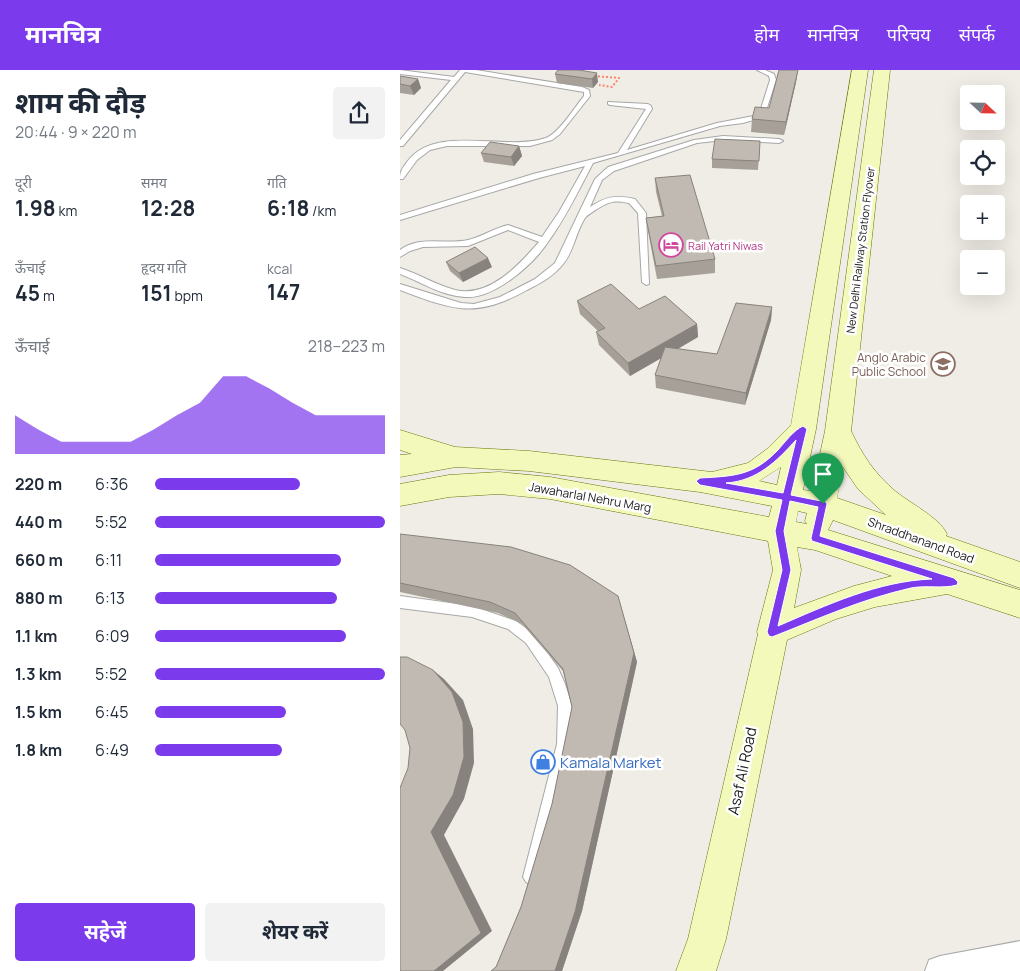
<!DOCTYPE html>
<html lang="hi">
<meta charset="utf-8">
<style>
:root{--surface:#fff;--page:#f2f2f3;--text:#1f2937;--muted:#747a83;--accent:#7c3aed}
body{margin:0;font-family:Manrope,"Noto Sans Devanagari",sans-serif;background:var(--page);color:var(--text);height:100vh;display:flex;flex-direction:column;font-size:19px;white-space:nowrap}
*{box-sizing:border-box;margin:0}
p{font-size:16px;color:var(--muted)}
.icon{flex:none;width:28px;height:28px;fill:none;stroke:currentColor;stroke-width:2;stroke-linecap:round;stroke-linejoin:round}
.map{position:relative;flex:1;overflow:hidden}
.sheet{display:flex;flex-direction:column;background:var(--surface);width:400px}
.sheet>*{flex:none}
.needle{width:32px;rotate:112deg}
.tools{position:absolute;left:560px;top:15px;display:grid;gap:10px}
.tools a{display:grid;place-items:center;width:45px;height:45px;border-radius:5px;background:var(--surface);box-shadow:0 5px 20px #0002;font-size:25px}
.pin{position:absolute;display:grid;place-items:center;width:42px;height:42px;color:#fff;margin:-51px -21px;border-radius:50% 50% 50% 0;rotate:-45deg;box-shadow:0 0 5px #0007}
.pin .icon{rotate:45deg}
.round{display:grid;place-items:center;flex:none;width:52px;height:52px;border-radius:5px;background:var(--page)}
.head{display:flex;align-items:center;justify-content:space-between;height:85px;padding:0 15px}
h1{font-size:28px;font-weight:700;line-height:38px}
.stats{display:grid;grid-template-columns:repeat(3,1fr);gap:8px;height:85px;padding:5px 15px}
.stats div{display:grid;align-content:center}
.stats b{font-size:21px;font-weight:700}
.stats small{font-size:14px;font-weight:400}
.stats p{font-size:14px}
.chart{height:140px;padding:10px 15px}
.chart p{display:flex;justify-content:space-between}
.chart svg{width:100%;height:90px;margin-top:5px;fill:var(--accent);opacity:.7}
.primary-button{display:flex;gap:10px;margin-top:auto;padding:10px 15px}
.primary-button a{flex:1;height:58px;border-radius:5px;background:var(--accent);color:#fff;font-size:20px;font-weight:700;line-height:58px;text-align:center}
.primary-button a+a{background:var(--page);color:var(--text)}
ul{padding:0 15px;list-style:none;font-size:16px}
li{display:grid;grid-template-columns:80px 60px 1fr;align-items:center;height:38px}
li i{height:12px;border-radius:6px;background:var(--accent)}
header{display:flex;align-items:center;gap:30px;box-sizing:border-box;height:70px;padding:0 25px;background:var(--accent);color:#fff}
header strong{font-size:24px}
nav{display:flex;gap:28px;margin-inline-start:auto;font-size:18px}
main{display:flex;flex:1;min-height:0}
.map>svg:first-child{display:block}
</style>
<header>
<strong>मानचित्र</strong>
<nav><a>होम</a><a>मानचित्र</a><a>परिचय</a><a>संपर्क</a></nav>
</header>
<main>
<section class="sheet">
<div class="head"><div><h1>शाम की दौड़</h1><p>20:44 · 9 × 220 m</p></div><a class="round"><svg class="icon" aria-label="share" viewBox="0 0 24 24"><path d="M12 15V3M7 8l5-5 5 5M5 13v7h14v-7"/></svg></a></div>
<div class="stats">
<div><p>दूरी</p><b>1.98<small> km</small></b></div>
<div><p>समय</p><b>12:28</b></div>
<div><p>गति</p><b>6:18<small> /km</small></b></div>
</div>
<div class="stats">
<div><p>ऊँचाई</p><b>45<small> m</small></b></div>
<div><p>हृदय गति</p><b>151<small> bpm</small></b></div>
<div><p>kcal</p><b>147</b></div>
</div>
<div class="chart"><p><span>ऊँचाई</span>218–223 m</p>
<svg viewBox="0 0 160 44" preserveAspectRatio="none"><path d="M0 44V25L10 32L20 38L30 38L40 38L50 38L60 32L70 25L80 19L90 6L100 6L110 12L120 19L130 25L140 25L150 25L160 25V44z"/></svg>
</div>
<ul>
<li><b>220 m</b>6:36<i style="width:63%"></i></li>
<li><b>440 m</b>5:52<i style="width:100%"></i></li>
<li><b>660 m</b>6:11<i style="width:81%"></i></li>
<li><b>880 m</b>6:13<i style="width:79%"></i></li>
<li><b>1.1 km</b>6:09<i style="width:83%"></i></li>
<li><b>1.3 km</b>5:52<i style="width:100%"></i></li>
<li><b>1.5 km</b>6:45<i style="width:57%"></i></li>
<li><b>1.8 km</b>6:49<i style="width:55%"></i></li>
</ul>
<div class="primary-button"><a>सहेजें</a><a>शेयर करें</a></div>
</section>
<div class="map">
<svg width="620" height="901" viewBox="0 0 620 901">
<rect width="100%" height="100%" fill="#f0ede6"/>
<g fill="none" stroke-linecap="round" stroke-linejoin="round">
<g stroke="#a7a7a7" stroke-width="2">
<g id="lane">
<path d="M0,0L54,7L60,0H76L182,17L189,20L190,26L160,64L152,70L130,76H47L30,80L17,90L3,109H0C0,101 2,99 7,92C36,53 105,82 146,68C159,63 175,37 184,26V22L65,2L3,76H0V70L51,10L0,4Z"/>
<path d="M357,0H365L374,4L376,10L364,47L343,53L320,56L193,93C179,120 165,149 148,172C133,195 94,229 65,227C42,226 21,212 0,204V198C19,204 36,215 55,220C89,228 119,195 139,172L108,160L68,176L23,177L10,181L0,187V180C20,165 46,175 68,170C82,167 94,158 108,155L142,167L159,142L185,96L139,108L0,150V145L133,104L218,83L246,39L210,35L208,34V32L248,34L251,36L252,39L227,80L317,53L359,45L370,10L369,6Z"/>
<path d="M323,66L379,69L383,71L379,73L323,70L297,73L214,101L202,110L190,137C207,126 216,125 235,129L246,143L249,214L246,215L242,212L238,143L229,133C215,130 210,131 197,139C193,142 188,144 185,148C176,162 174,180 164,193C154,206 141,213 127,220C75,249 53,240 0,220V214L61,233L74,234L100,227L135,209L155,193L195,109L208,97L294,70Z"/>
<path d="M0,526L72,536L116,551L135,565L158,598L165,614L172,636L171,674L136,812L131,815L126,812L123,807L157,674L158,636L149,607L126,573L108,559L72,547L0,538Z"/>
</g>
</g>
<g stroke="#a7a7a7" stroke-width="2">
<path id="street" d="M620,871V901H525L529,890L540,886Z"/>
</g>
<g stroke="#657806" stroke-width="1">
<path id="secondary" d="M452,0H468L416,359L403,420L412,421L425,361L474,0H490L451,361C462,384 474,403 494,420C509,433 539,447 547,464L546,466L620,492V518L433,450L428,460L620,520V548L547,524L475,537L436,549L387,570L326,869L316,901H276L288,869L358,564L357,562L373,500L368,471L150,429L99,424L49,427L0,436V414L49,405L99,402L150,407L369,447L372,436L300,422L129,401L56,397L0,407V385L12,384L0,380V360L55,377L129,381L312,402L348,393L367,379L391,355ZM381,397L377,415L359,411ZM443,397L458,419L486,445L437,428ZM398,441L407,443L405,451L407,454L396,452ZM397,477L415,480L492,506L454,516L394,538L401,500Z"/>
</g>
<path stroke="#f9856e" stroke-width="2" stroke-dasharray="2 2" stroke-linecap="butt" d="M194,6L219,8L212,17L199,15"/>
<use href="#lane" fill="#fff" fill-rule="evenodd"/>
<use href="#street" fill="#fff" fill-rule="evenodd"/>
<use href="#secondary" fill="#f3f9bb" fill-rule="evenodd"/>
</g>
<g fill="#a6a099">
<path d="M179,0L198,12L193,18L157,13L155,4Z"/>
<path d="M398,0L396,12L384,65L351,62L352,49L369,38Z"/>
<path d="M0,6L18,9L21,18L14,25L0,23Z"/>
<path d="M360,71L358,100L312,98V89Z"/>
<path d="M119,76L122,86L114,96L84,92L81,83Z"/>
<path d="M255,108L315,189V203L257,209L248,161L246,148L262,146L256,122Z"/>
<path d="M46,192L92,197L63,212L50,201Z"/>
<path d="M177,231L239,239L297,254L298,267L278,279L317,284L372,237L371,250L345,335L256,318L255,305L261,288L230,306L199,275L196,262L198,261L180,244Z"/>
<path d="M0,464L221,537L237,592L182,841L162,901H91L96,897L121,837L152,734L172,637L163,601L122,554L98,543L0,522Z"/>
</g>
<g fill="#87827d">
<path d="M398,0L396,12L384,65L386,52Z"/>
<path d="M197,3L198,12L193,18L192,9Z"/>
<path d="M18,9L21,18L14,25L10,16Z"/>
<path d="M119,76L122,86L114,96L111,87Z"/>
<path d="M88,188L92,197L63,212L59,203Z"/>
<path d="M372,237L371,250L345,335L346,323Z"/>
<path d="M297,254L298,267L230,306L228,293Z"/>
<path d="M221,537L237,592L182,841L162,901H155Z"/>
<path d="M33,600L44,609L63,630L73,659L74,693L64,729L44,765L92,861L43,901H34L31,762Z"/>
</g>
<g fill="#c1bab2" stroke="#87827d">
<path d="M158,0H179L197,3L192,9L155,4Z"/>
<path d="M379,0H398L386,52L352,49L355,37L369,38Z"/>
<path d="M0,6L18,9L10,16L0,14Z"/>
<path d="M315,69L360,71L359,91L312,89Z"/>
<path d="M90,72L119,76L111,87L81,83Z"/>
<path d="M290,105L315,189L256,196L246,148L264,146L255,108Z"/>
<path d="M75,177L88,188L59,203L46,192Z"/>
<path d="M211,214L239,239L265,226L297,254L228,293L196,262L205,258L177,231Z"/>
<path d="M336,233L372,237L346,323L255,305L265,277L317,284Z"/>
<path d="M0,464L111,477L170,495L218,526L234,583L175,842L155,901H91L96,897L121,837L152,734L172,637L163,599L115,543L90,532L0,513Z"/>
<path d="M0,587H7L33,600L52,622L63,652L64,687L53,725L31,762L81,863L34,901H0V718L8,698L10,678L5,660L0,654Z"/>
</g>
<path fill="#7c3aed" stroke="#fff" fill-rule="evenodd" d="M403,356L407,359L391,425L426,432L427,434L420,466L554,508L558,512L557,515C543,519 526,515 511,518C462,529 418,549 372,567L369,566L367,562L382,500L375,461L382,430L300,415L296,411L300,408C334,406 353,406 378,380C385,372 394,360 403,356ZM396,370L383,423L326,413C357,411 377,391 396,370ZM390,431L418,437L411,468L412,471L532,509C478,511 427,535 378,556L391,500L384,461Z"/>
<defs>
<g id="hotel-ring" transform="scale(1.25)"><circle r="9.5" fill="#fff" stroke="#d1479c" stroke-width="1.5"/><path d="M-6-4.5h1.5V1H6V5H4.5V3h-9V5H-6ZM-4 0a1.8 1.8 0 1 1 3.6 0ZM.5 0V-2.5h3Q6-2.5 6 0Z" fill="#d1479c"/></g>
<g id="school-ring" transform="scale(1.25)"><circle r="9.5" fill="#fff" stroke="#8d6e63" stroke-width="1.5"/><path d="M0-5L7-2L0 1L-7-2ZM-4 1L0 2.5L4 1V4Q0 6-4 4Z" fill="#8d6e63"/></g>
<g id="shop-ring" transform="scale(1.25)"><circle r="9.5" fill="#fff" stroke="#3f7fe0" stroke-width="1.5"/><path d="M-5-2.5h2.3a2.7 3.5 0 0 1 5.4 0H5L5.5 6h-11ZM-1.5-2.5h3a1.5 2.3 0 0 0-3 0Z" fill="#3f7fe0"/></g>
</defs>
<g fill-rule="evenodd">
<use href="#hotel-ring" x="271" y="175"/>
<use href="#school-ring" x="543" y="294"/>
<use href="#shop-ring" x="143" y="692"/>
</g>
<g text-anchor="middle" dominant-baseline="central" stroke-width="5" stroke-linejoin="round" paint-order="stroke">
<g font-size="11" fill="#b23c85" stroke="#fff" text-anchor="start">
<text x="288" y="175">Rail Yatri Niwas</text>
</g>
<g font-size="11" fill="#202020" stroke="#fff">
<text transform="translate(460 180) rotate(-83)">New Delhi Railway Station Flyover</text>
</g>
<g font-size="12" fill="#785e54" stroke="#fff" text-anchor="end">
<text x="526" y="287">Anglo Arabic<tspan x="526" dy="14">Public School</tspan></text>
</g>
<g font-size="12" fill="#202020" stroke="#fff">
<text transform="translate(190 427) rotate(10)">Jawaharlal Nehru Marg</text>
<text transform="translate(521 470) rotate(20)">Shraddhanand Road</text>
</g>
<g font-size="15" fill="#366cbe" stroke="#fff" text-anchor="start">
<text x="160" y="692">Kamala Market</text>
</g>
<g font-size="15" fill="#202020" stroke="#fff">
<text transform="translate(342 701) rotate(-78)">Asaf Ali Road</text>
</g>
</g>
</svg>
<div class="tools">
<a><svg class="needle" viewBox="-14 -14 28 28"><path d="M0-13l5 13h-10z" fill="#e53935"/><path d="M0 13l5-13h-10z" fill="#747a83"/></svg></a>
<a><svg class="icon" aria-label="locate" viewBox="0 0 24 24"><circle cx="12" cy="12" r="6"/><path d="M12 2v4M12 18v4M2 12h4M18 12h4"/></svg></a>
<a>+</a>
<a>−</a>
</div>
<div class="pin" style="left:423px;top:434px;background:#1e9e55"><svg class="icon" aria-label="arrive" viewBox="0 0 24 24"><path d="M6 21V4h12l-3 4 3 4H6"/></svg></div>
</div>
</main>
